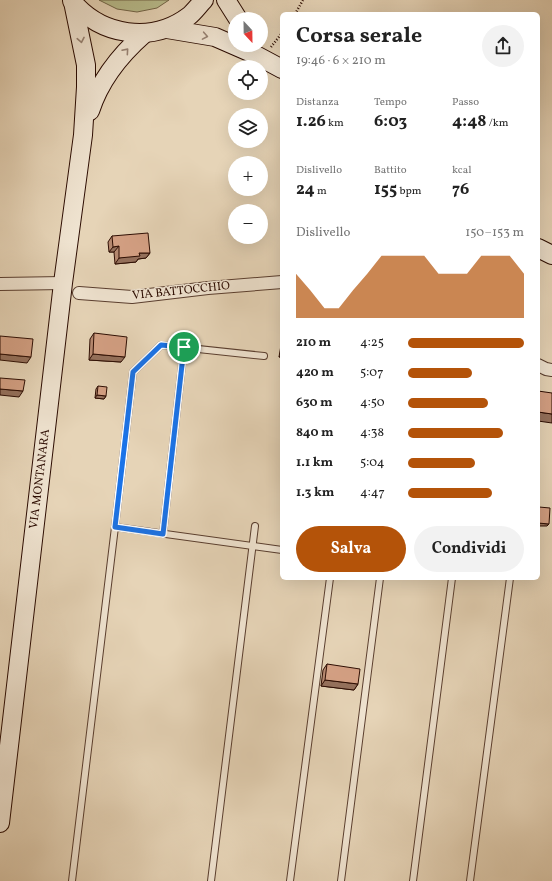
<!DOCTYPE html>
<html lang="it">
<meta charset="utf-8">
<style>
:root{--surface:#fff;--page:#f2f2f2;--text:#222;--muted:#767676;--accent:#b45309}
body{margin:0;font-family:Vollkorn,serif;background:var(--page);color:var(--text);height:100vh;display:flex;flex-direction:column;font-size:15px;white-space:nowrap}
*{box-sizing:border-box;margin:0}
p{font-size:13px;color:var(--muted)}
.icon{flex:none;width:22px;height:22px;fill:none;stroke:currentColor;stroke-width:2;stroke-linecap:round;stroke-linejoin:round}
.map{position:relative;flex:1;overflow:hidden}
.panel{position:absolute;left:280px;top:12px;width:260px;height:568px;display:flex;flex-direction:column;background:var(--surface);border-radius:6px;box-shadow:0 4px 16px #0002}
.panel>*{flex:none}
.needle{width:26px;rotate:158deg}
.controls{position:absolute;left:228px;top:12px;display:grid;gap:8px}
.controls a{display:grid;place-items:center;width:40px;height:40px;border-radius:50%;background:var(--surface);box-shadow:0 4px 16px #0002;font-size:20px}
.pin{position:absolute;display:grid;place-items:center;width:34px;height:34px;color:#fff;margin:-17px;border:2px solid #fff;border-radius:50%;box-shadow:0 1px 4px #0007}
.round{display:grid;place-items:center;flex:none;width:42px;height:42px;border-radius:21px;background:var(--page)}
.overview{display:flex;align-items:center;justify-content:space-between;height:68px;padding:0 16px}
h1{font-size:22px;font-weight:700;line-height:30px}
.stats{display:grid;grid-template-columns:repeat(3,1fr);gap:6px;height:68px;padding:4px 16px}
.stats div{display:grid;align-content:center}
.stats b{font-size:17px;font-weight:700}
.stats small{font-size:11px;font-weight:400}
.stats p{font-size:11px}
.chart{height:112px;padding:8px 16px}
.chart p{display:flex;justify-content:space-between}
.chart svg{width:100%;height:72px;margin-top:4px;fill:var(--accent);opacity:.7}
.button{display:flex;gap:8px;margin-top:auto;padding:8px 16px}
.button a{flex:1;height:46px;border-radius:24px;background:var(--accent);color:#fff;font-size:16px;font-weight:700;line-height:46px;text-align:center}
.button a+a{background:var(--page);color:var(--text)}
ul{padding:0 16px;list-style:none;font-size:13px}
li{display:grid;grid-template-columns:64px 48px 1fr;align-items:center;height:30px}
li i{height:10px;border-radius:5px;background:var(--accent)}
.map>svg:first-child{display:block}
</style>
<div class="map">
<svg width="552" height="881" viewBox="0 0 552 881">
<rect width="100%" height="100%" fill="#e6d4b7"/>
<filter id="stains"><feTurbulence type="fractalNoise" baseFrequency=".005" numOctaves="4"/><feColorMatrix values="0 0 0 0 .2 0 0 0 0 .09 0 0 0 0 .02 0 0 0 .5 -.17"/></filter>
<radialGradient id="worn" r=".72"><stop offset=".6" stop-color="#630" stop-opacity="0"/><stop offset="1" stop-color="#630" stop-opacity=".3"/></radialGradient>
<path fill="#b8bc8c" stroke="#726447" d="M99,0H169L157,8L137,12L117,9Z"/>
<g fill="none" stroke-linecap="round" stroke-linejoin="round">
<g stroke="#5a3e2f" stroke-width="8">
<g id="service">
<path d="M115,527L133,372L161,345L264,356"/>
<path d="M163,534L184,347"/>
<path d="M72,881L115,527L282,550"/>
<path d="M211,881L255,526"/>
<path d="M290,881L330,578"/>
<path d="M341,881L380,578"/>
<path d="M413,881L452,578"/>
<path d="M470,881L510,578"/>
</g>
</g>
<g stroke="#5a3e2f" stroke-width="14">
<g id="minor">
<path d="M0,284L63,283"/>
<path d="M79,293L132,297L208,288L282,282"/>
<path d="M538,365L546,369L552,370"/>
</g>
</g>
<g stroke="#2c0c02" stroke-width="20">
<g id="secondary">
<path d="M226,0L238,19"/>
<path d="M72,1C101,36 152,44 189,16C194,12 199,5 204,0"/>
<path d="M167,29L215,37L254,54L282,69"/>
<path d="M90,111C100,80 120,55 144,34"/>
<path d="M538,248L552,255"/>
<path d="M0,823L63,283L83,135L86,87V65L73,2"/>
</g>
</g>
<g stroke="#2c0c02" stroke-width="2.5" stroke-dasharray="1 2" stroke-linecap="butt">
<path d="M295,14L303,0"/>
<path d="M271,47L282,33"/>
</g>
<use href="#service" stroke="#efe3d0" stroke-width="6"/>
<use href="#minor" stroke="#efe3d0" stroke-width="12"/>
<use href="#secondary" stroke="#efe3d0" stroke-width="18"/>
</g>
<g fill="#b78a72" stroke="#2c0c02">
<path d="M112,236L150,253L146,258L138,259L136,262L115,264L114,252H109L108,242Z"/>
<path d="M94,333L121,362L89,360L90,339Z"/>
<path d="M282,343V357H279L281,345Z"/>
<path d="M98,386L106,396L104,399L95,398L96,389Z"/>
<path d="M327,664L358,684L354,690L321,686L323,670Z"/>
</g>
<g fill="#95715d" stroke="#2c0c02">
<path d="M119,246L114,252H109L113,247Z"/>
<path d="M139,253H150L146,258L138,259L136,262L115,264L119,258Z"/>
<path d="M282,353V357H279Z"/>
<path d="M0,354L31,357L27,363L0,360Z"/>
<path d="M93,354L125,357L121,362L89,360Z"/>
<path d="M0,389L23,391L19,397L0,395Z"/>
<path d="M97,395L106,396L104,399L95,398Z"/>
<path d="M538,412L552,414V423L538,421Z"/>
<path d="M538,523L549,524L547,526H538Z"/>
<path d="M325,680L358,684L354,690L321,686Z"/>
</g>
<g fill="#d5a185" stroke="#2c0c02">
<path d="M148,233L150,253H139L140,256L119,258V246L113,247L112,236Z"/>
<path d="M94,333L127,337L125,357L93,354Z"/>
<path d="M0,336L33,339L31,357L0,354Z"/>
<path d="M0,378L25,380L23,391L0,389Z"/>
<path d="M98,386L107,387L106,396L97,395Z"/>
<path d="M538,391L552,393V414L538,412Z"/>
<path d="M539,507L550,508L549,524L538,523Z"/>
<path d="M327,664L360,669L358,684L325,680Z"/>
</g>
<defs><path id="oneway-chevron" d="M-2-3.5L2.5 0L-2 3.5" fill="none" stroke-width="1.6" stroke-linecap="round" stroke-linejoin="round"/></defs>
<g stroke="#978273">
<use href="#oneway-chevron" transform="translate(205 36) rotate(10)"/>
<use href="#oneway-chevron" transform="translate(81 40) rotate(79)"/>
<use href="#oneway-chevron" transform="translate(126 51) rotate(-49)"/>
</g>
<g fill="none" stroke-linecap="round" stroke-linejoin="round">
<g stroke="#fff" stroke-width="8">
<path id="route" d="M161,345L184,347L163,534L115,527L133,372Z"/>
</g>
<use href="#route" stroke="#1a73e8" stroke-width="5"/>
</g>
<g text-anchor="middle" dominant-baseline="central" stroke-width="3" stroke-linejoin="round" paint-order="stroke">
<g font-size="12" fill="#2c0c02" stroke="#efe3d0">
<text transform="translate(181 291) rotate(-6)">VIA BATTOCCHIO</text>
<text transform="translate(40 479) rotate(-83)">VIA MONTANARA</text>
</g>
</g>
<rect width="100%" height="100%" filter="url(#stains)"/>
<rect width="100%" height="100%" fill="url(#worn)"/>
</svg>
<div class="controls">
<a><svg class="needle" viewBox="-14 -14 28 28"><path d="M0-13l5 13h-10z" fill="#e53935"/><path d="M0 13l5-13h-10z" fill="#767676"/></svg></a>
<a><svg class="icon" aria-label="locate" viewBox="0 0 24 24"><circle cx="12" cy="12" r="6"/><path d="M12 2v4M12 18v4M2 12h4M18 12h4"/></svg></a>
<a><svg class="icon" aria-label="layers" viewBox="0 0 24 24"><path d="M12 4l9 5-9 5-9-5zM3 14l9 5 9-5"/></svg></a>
<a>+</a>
<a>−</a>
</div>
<div class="pin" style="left:184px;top:347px;background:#1e9e55"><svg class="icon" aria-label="arrive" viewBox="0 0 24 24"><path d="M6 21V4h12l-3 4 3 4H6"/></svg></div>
<section class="panel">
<div class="overview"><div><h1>Corsa serale</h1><p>19:46 · 6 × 210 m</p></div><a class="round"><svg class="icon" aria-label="share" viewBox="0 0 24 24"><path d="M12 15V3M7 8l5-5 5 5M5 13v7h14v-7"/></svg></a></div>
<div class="stats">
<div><p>Distanza</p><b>1.26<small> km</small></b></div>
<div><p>Tempo</p><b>6:03</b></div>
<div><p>Passo</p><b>4:48<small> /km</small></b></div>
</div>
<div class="stats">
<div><p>Dislivello</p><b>24<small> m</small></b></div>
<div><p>Battito</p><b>155<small> bpm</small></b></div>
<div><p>kcal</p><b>76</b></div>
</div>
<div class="chart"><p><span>Dislivello</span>150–153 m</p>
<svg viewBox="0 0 160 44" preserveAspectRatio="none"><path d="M0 44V17L10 27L20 38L30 38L40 27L50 17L60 6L70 6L80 6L90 6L100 17L110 17L120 17L130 6L140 6L150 6L160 17V44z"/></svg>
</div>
<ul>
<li><b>210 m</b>4:25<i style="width:100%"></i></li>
<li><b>420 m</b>5:07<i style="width:55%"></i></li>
<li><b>630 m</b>4:50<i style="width:69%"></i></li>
<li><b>840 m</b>4:38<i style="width:82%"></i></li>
<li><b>1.1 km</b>5:04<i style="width:58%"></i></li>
<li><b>1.3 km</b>4:47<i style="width:72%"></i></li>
</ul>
<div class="button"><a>Salva</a><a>Condividi</a></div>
</section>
</div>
